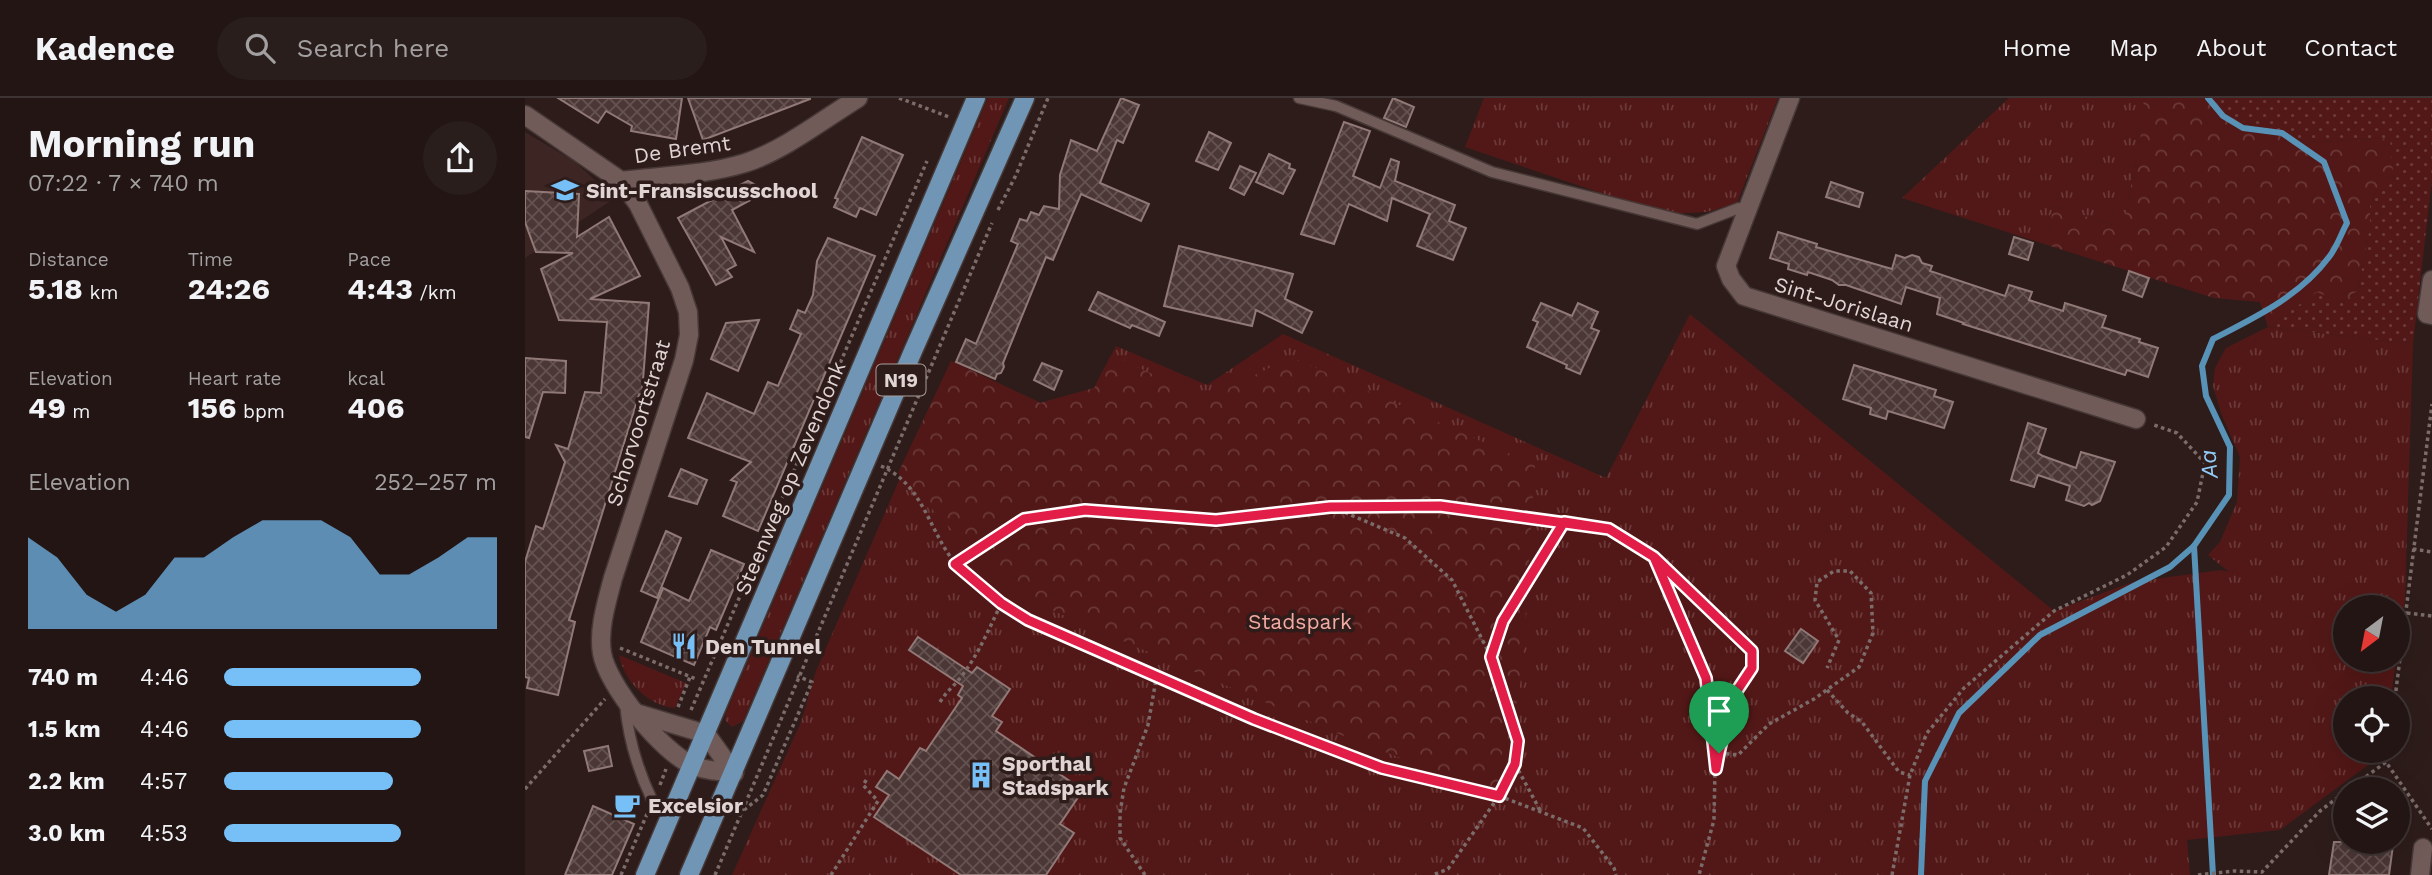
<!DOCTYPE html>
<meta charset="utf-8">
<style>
:root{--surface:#221514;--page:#2a1e1d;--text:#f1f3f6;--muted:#a29fa0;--line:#3f3434;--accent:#76c0f7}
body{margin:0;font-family:"Work Sans",sans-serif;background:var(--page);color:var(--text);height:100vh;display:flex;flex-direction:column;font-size:26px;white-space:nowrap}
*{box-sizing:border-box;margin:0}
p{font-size:23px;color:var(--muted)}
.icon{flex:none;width:38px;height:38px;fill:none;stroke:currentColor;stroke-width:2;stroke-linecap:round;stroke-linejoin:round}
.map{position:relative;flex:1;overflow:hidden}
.side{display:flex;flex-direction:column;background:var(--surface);width:525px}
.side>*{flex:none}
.needle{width:46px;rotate:212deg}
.fabs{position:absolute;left:1808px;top:497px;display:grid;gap:14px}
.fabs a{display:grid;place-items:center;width:77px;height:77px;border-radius:50%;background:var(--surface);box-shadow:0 7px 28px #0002,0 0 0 2px var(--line);font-size:35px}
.pin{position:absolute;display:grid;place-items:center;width:60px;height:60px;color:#fff;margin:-72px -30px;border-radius:50% 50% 50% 0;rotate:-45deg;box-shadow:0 0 7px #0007}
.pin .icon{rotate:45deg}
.round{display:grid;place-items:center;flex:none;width:74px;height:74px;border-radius:37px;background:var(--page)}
.head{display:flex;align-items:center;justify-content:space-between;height:119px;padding:0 28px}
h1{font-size:38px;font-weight:700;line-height:52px}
.stats{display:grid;grid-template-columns:repeat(3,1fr);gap:10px;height:119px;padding:7px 28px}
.stats div{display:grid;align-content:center}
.stats b{font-size:30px;font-weight:700}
.stats small{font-size:19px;font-weight:400}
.stats p{font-size:19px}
.chart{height:196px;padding:14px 28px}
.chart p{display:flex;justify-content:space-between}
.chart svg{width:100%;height:126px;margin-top:7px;fill:var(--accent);opacity:.7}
ul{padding:0 28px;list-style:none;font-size:23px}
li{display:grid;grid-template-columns:112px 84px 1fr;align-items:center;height:52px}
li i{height:18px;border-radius:9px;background:var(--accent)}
header{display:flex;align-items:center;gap:42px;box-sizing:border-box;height:98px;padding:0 35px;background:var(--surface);border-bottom:2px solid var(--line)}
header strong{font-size:33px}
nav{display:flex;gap:38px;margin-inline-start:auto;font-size:24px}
.search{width:490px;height:63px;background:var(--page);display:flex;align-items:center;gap:18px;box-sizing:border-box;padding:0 24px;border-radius:38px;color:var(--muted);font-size:26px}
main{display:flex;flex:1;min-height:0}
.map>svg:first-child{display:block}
</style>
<header>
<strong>Kadence</strong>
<div class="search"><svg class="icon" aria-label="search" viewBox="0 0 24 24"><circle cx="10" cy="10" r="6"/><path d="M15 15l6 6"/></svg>Search here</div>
<nav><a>Home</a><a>Map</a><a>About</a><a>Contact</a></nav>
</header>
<main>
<section class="side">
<div class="head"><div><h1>Morning run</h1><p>07:22 · 7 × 740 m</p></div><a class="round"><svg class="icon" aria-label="share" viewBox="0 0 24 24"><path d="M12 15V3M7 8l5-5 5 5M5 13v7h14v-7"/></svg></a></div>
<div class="stats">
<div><p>Distance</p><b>5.18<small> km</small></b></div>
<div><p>Time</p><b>24:26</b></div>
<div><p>Pace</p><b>4:43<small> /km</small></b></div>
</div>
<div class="stats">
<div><p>Elevation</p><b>49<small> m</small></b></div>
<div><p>Heart rate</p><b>156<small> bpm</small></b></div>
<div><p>kcal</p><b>406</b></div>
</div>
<div class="chart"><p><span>Elevation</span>252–257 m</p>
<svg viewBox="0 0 160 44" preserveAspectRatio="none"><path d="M0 44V12L10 19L20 32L30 38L40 32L50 19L60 19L70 12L80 6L90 6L100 6L110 12L120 25L130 25L140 19L150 12L160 12V44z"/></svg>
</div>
<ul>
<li><b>740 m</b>4:46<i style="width:72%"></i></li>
<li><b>1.5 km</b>4:46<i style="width:72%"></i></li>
<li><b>2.2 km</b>4:57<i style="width:62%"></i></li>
<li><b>3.0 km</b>4:53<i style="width:65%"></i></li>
</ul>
</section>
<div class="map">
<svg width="1907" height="777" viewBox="0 0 1907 777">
<defs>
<pattern id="grass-tufts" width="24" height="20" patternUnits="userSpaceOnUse" patternTransform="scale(1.75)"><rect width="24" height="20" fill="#521817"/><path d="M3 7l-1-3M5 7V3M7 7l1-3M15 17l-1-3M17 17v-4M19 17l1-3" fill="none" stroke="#6b3938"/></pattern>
<pattern id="forest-crowns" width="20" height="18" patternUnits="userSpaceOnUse" patternTransform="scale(1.75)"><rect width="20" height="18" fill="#521817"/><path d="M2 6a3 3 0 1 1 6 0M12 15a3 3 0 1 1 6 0" fill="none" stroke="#6b3938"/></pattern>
<pattern id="garden-dots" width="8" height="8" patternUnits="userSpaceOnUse" patternTransform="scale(1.75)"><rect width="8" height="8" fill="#521817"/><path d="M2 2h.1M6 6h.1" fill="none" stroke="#6b3938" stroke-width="1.8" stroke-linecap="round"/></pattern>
<pattern id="building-cross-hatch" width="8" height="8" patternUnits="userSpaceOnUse" patternTransform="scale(1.75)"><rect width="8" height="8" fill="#4b3735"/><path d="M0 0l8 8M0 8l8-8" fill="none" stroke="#655351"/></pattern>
</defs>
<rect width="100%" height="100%" fill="#2d1c1a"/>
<path fill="#3c2523" d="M0,34L49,63L71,83L87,102L0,160Z"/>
<g fill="url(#grass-tufts)">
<path d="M463,0H484L218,623L207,629L200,622L201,615Z"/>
<path d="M959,0H1253L1212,105L1182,114L1138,116L940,49Z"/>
<path d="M1484,0H1620L1616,35L1598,130L1528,108L1525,132L1519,146L1377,100Z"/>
<path d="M1165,216L1529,513L1608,484L1696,472L1704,474L1683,457L1695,444L1712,404L1715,359L1696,315L1688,288L1690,270L1701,250L1743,229L1888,246L1880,501L1873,553L1872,509H1820V562H1871L1866,600H1820V653H1858V656L1755,732L1662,742L1665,777H207L276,624L291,573L426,263L516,305L569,290L591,248L682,287L758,236L1081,380Z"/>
<path d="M94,557L161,585L150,610C123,608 99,583 94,557Z"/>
</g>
<g fill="url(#forest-crowns)">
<path d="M1619,0H1689L1696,12L1722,25L1769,42L1794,44L1866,40L1869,85L1850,95L1845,108V129L1833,192L1818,205L1792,195L1743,229L1735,204L1689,200L1519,146L1525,132L1528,108L1598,130L1616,35Z"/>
<path d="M586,257L682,301L766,259L1010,367L997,576L974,698L811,635L487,495L373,375L426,263L515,305L569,290Z"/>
</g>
<path fill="url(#garden-dots)" d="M1689,0H1907V81L1888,246L1743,229L1792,194L1818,205L1833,192L1845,129V108L1850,95L1869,84L1865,40L1794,44L1769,42L1722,25L1696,12Z"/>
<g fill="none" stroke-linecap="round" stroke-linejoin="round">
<g stroke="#5892b6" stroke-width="6">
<path d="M1669,448L1688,777"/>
<path d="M1396,777L1400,683L1434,615L1515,537L1645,469L1669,448L1704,397L1705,349L1681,298L1677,268L1688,241C1731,219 1775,198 1804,159C1812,149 1816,136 1822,125L1799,64L1757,35L1718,30L1698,18L1683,0"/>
</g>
</g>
<g fill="url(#building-cross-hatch)" stroke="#907977" stroke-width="2">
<path d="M33,0H157L151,41L106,33L107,28L81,13L73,25Z"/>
<path d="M163,0H285V1L178,42Z"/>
<path d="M596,0L614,7L598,45L592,42L575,85L624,106L616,123L556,96L528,162L521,159L478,265L479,269L476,275L472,276L470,281L431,264L441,241L451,246L493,146L486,143L495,121L502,123L506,114L514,117L519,108L534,111L535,77L546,42L572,53Z"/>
<path d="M868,0L889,9L881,29L859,20Z"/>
<path d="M819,24L845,33L828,78L855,90L866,61L874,64L870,83L930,107L924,123L941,130L928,162L892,148L905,116L867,100L862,123L824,106L809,146L776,136Z"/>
<path d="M684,34L706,45L693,72L671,63Z"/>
<path d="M337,39L378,57L351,117L335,110L331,119L309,109L313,101L310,100Z"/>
<path d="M744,56L765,66L764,70L770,72L758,96L731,84Z"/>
<path d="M715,68L731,75L719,97L705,90Z"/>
<path d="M223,83L242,93L207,112L229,154L196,139L211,167L202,172L207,179L191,187L153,120Z"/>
<path d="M1306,84L1338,95L1334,109L1301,99Z"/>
<path d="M0,93L54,96L52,139L84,119L115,178L65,201L124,205L117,295L114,297L44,522L50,524L33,597L2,590L4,580L0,579V464L11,428L18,431L40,364L31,347L43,351L60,294L76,295L82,224L34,222L16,171L48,155L11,154L0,124Z"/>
<path d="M1253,134L1292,146L1291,149L1367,171L1371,157L1380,160L1387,157L1394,159L1397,165L1407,168L1405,173L1480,198L1484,187L1507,194L1504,202L1538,213L1540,205L1581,218L1577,229L1615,241L1614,244L1633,250L1623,279L1602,272L1600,277L1438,226L1439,225L1412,216L1415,200L1381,189L1376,206L1321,187H1314L1307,182L1283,174L1282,177L1263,171L1264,166L1245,160Z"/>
<path d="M1489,139L1508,145L1503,162L1484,156Z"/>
<path d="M303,140L350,158L233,433L198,418L212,384L206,382L226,364L163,340L182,295L229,316L243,284L253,288L276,236L265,231L273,212L280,215L288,197L292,163Z"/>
<path d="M654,148L768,176L760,201L787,214L777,235L731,212L727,228L639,208Z"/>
<path d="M1604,173L1624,180L1617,199L1598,192Z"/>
<path d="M573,194L640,224L634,238L607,227L605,230L564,212Z"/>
<path d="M1016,205L1047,218L1053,205L1073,214L1066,230L1074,233L1055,276L1041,270L1042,267L1002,249L1013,224L1008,222Z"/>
<path d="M234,222L213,273L186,261L201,225Z"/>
<path d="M0,260L41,263L40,295L18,294L4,340L0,339Z"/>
<path d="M517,265L537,273L529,292L509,282Z"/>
<path d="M1329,267L1411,292L1409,298L1428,304L1419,330L1363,313L1361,321L1345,316L1346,310L1318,301Z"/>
<path d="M1503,325L1521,331L1513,355L1518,358L1551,370L1556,354L1590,364L1575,403L1567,407L1564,405L1559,408L1541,402L1545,388L1513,377L1509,389L1486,382Z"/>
<path d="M156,371L182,382L172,406L144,398Z"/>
<path d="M141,433L156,440L132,500L116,493Z"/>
<path d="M186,452L219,466L191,532L185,529L169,567L116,544L138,490L164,503Z"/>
<path d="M1276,531L1293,543L1278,565L1260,553Z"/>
<path d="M393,539L447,575L452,569L485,591L467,618L477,624L471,633L558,692L535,726L549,735L521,777H436L349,719L364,697L351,689L362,673L374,681L395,650L401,653L437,600L433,597L438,588L384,552Z"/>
<path d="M83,648L87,668L64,673L59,653Z"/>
<path d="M68,708L109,726L87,777H40Z"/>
<path d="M1809,744H1846L1868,747L1864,777H1804Z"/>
</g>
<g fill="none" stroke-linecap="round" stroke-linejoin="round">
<g stroke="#463836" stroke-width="13">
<g id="service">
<path d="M774,0L811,8L967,74L1172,126L1214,110L1222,113"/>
<path d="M100,605C103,639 113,673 128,704"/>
</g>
</g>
<g stroke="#463836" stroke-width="21">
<g id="minor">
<path d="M1265,0L1201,168L1206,181L1219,198L1611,321"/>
<path d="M0,17L96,83L113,106L155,190L163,214L164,237L159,262L88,480C82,503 73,531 77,555C82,587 137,654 167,667C179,673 196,673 209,675"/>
<path d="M96,83C136,78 181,77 220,65C258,53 299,21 333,0"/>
<path d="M1907,182L1902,216L1907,217"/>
<path d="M111,615L181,636L209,675"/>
<path d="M1895,777L1898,750"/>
</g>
</g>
<g stroke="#463836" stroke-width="21">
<g id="primary">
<path d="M120,777L451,0"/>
<path d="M164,777L388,253L500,0"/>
</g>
</g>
<g stroke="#7b6c6a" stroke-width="3.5" stroke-dasharray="3.5 3.5" stroke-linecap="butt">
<path d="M374,0L424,19"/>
<path d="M473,112L491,77L523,0"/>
<path d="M356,368C398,386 404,433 430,465C446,485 482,508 503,521L729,621L857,670L974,698L1058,730L1089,770L1091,777"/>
<path d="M807,409L880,440L927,482L966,559L994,643L990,666L974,698L923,771L908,777"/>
<path d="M1888,451L1907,454"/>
<path d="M1131,460L1227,553V570L1207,600L1191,666"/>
<path d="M430,466L499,421L560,412L691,422L805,409L915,408L1084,431L1129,459L1181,580L1190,671L1189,722L1174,777"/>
<path d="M1882,515L1907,518"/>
<path d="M95,550L171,581"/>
<path d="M966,559L978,523L1039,424"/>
<path d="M1302,592L1323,615L1337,624L1374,674L1385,677"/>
<path d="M1870,600L1907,306"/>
<path d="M415,604C421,594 429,588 436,579C453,557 464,531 476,506"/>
<path d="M153,609L165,579"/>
<path d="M166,612L402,63"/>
<path d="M1862,653L1861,664L1907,731"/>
<path d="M1194,655L1213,657L1244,626L1289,601L1334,569L1348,535L1346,495L1325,473H1309L1292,484L1290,502L1314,542L1302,570"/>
<path d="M990,666L1016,714"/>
<path d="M135,687L141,671"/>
<path d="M0,691L80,601"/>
<path d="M1824,691L1861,664"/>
<path d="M219,712L238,697L287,584L272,578"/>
<path d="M96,777L122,716"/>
<path d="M190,777L467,125"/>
<path d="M306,777L353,703L338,687L342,681"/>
<path d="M620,777L595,740V715L599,690L623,627L632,576"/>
<path d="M1367,777L1385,677L1402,635L1439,590L1529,513L1602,477L1641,449L1672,404L1680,365L1652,335L1629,327"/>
<path d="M1673,777L1709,773L1737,774L1795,713L1820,694"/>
</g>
<use href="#service" stroke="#715b59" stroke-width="10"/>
<use href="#minor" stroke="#715b59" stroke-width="18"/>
<use href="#primary" stroke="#7095b5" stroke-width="18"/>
</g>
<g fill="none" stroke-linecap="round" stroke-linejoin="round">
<g stroke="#fff" stroke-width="14">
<path id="route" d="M1194,655L1191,671L1181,580L1129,459L1084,431L915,408L805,409L691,422L560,412L499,421L430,466L476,505L503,522L729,621L857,670L974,698L990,666L993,643L966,559L978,523L1039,424L1084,431L1129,459L1227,553V570L1207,600L1194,655"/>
</g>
<use href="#route" stroke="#e11d48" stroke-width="9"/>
</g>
<defs>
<g id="school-bare" transform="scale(2.1)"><path d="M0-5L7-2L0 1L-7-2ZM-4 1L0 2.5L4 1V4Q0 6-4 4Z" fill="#76c0f7" stroke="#2d1c1a" stroke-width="2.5" paint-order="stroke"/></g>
<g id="restaurant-bare" transform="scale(2.1)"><path d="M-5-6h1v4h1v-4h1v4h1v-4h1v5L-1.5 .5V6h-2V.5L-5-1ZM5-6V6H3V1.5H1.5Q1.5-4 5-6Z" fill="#76c0f7" stroke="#2d1c1a" stroke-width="2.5" paint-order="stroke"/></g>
<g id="building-bare" transform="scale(2.1)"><path d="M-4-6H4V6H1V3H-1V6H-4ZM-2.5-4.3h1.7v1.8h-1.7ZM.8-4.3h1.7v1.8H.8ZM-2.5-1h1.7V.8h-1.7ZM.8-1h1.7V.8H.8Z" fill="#76c0f7" stroke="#2d1c1a" stroke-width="2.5" paint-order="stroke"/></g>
<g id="cafe-bare" transform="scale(2.1)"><path d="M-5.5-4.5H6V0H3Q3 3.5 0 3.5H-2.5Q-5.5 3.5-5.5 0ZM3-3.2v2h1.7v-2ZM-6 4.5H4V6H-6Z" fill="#76c0f7" stroke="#2d1c1a" stroke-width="2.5" paint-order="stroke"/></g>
</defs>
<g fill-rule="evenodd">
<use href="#school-bare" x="40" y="92"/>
<use href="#restaurant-bare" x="159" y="548"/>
<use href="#building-bare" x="456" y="677"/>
<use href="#cafe-bare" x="102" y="707"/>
</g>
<g text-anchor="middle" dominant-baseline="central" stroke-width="7" stroke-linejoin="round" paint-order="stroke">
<rect fill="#2d1c1a" stroke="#ab9e9c" stroke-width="2" x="351.5" y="266.5" width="49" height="31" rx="5"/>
<g font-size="19" font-weight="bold" fill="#e1d5d3">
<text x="376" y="282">N19</text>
</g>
<g font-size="21" fill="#e1d5d3" stroke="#2d1c1a">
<text transform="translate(157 51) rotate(-8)">De Bremt</text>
<text transform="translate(1319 206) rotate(17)">Sint-Jorislaan</text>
<text transform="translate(113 325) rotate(-73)">Schorvoortstraat</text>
<text transform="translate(265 380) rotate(-67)">Steenweg op Zevendonk</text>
</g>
<g font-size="21" font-weight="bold" fill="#e1d5d3" stroke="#2d1c1a" text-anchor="start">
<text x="61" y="92">Sint-Fransiscusschool</text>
<text x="180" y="548">Den Tunnel</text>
<text x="477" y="665">Sporthal<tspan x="477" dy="24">Stadspark</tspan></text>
<text x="123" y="707">Excelsior</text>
</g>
<g font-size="21" fill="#f3aaa3" stroke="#2d1c1a">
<text x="775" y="523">Stadspark</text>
</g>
<g font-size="23" font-style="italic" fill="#91ccf8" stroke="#2d1c1a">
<text transform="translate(1684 366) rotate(-95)">Aa</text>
</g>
</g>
</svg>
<div class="fabs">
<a><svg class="needle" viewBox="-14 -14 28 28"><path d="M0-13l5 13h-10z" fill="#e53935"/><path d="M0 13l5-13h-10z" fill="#a29fa0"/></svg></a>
<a><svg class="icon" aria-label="locate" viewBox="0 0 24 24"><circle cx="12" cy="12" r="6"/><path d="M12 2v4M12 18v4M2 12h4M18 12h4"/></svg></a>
<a><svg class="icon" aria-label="layers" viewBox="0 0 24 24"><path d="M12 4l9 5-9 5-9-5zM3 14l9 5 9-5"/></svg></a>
</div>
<div class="pin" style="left:1194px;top:655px;background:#1e9e55"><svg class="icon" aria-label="arrive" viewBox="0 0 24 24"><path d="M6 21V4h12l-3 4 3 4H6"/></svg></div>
</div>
</main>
